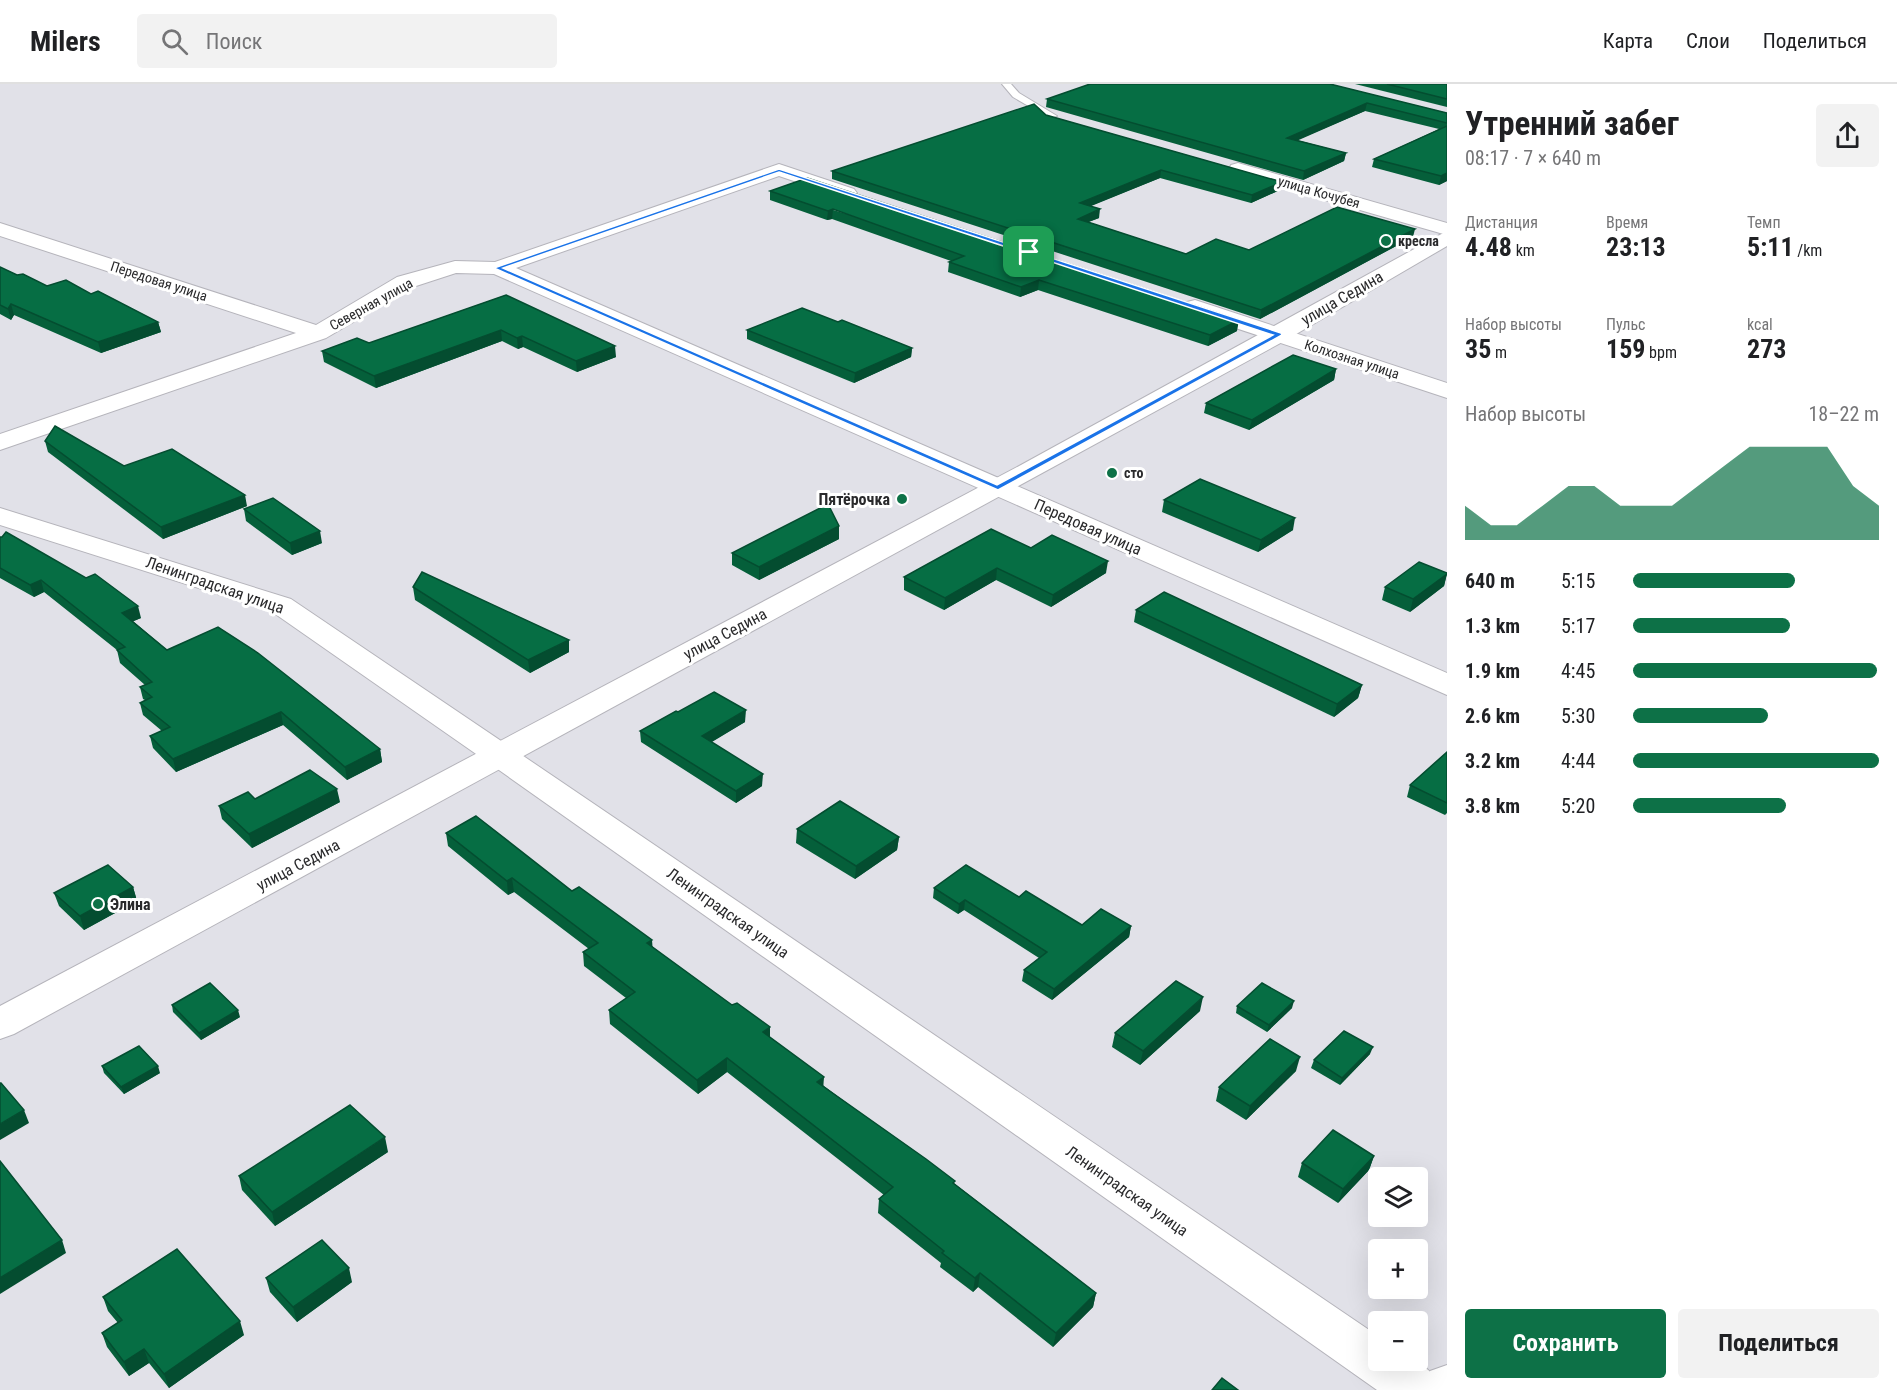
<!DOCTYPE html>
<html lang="ru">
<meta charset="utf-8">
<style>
:root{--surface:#fff;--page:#f2f2f2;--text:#202124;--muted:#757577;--line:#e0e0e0;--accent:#0d7147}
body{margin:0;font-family:"Roboto Condensed",sans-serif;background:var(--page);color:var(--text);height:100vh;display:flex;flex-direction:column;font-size:22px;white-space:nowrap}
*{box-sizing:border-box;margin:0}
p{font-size:20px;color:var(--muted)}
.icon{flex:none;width:33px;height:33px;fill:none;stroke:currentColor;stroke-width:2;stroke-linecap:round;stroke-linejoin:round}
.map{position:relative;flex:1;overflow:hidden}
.panel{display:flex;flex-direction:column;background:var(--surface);width:450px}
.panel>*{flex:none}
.fabs{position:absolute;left:1368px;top:1083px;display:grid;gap:12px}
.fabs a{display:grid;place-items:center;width:60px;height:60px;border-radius:6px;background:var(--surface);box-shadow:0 6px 24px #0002;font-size:30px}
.pin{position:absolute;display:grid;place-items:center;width:51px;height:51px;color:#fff;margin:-26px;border-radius:12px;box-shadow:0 3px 9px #0006}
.round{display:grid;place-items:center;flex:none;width:63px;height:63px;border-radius:6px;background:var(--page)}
.headline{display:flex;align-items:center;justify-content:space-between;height:102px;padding:0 18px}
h1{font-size:33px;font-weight:700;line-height:45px}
.metrics{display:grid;grid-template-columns:repeat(3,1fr);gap:9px;height:102px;padding:6px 18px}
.metrics div{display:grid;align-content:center}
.metrics b{font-size:26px;font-weight:700}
.metrics small{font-size:16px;font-weight:400}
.metrics p{font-size:16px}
.chart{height:168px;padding:12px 18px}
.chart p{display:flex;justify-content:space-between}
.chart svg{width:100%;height:108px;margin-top:6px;fill:var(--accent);opacity:.7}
.cta{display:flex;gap:12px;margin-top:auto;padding:12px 18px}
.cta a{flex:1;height:69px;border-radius:6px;background:var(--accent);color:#fff;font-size:24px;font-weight:700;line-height:69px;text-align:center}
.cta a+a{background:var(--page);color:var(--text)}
ul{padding:0 18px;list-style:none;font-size:20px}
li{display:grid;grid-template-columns:96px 72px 1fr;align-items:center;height:45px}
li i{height:15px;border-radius:8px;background:var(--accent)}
header{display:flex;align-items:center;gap:36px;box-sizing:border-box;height:84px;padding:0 30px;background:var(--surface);border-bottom:2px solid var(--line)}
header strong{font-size:28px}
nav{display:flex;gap:33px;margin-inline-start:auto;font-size:21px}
.search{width:420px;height:54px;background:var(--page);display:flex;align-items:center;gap:15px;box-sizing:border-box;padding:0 21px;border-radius:6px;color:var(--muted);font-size:22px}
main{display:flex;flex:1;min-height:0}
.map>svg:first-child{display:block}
</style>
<header>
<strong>Milers</strong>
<div class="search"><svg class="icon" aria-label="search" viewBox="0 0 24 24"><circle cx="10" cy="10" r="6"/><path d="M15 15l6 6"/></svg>Поиск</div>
<nav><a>Карта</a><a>Слои</a><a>Поделиться</a></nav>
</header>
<main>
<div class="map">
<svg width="1447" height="1306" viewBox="0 0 1447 1306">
<rect width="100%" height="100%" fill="#e1e1e8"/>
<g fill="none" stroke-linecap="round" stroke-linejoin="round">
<g stroke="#b5b4bb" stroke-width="2">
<path id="service" d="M1002,0H1011L1019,9L1057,32L1049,34L1013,13Z"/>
</g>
<g stroke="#b5b4bb" stroke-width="2">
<g id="minor">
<path d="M1238,79L1447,139V151L1231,89L1229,85L1231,81Z"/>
<path d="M779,80L854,105L857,109L847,115L779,92L516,184L1447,589V611L494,190L456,189L413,203L326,254L0,366V350L296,249L0,152V139L316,241L397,193L455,177L495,178Z"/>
<path d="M1195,216L1447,299V314L1187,228L1184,223L1187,218Z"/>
<path d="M0,424L291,515L513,665L518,672L513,679L501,682L489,679L271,527L0,441Z"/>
<path d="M1447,1281V1306H1419L1430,1287Z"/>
</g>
</g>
<g stroke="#b5b4bb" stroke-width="2">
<path id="tertiary" d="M501,662L513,665L1378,1252V1276C1410,1276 1427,1274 1442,1306H1377L489,679L484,672L489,665Z"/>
</g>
<g stroke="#b5b4bb" stroke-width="2">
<path id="secondary" d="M1447,147V162L1286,256L14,950L0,955V922L1021,381Z"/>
</g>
<use href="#service" fill="#fff" fill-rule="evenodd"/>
<use href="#minor" fill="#fff" fill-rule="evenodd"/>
<use href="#tertiary" fill="#fff" fill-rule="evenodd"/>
<use href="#secondary" fill="#fff" fill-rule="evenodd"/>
</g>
<g fill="#055f3a">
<path d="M1330,0L1447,29V97L1439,101L1372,83L1374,75L1439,45L1365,27L1297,56L1346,69L1344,77L1303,96L1046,23L1047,15Z"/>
<path d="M1355,0H1447V23Z"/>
<path d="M1046,31L1282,98L1280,106L1251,119L1160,94L1090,122L1099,134L1088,138L1186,170L1413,153L1260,235L832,95V87Z"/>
<path d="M770,107L1237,247L1208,262L1038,206L1020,213L948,188L949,178L951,177L832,135L827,136L770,116Z"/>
<path d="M0,183L17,191L47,202L91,210L158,238L161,248L101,269L14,231L11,236L0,230Z"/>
<path d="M506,211L616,273L577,288L523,263L518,265L502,257L376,304L324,278L322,267L369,259Z"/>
<path d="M838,238L912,264L911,273L854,299L747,255V246Z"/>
<path d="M1336,285L1334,296L1249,346L1204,329L1206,319Z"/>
<path d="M45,357L124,382L247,422L163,455L48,368Z"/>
<path d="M1164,416L1293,446L1258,468L1162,428Z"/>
<path d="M244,425L322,459L292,471L246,437Z"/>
<path d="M839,442V455L759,496L732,481V469Z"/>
<path d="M0,453L141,534L133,537L167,566L380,665L382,678L347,696L283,641L176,688L153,664L150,652L162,647L143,631L140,619L145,616L143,615L140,603L145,601L120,579L117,566L44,508L34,513L0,494Z"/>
<path d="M1031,464L1106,489L1051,523L996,496L944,526L904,506V493Z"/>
<path d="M1447,489L1444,502L1410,528L1382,516L1385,503Z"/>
<path d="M413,503L569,568L530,589L415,516Z"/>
<path d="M1136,526L1362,601L1358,614L1334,633L1134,538Z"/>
<path d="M678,628L745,638L711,658L762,702L736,719L641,658L640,647Z"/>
<path d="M1447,668V729L1445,731L1407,713L1410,701Z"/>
<path d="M255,715L340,718L252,764L222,735L219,722Z"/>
<path d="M797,745L899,753L897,766L855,795L796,759Z"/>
<path d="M446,749L572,807L653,863L770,953L824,1002L955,1100L1096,1209L1093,1223L1053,1263L978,1203L973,1208L940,1183L941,1179L878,1129L879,1115L884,1111L727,988L698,1010L610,940L609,926L626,914L584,882L583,868L589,865L514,808L508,811L448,762Z"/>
<path d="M133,803L137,817L84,846L59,822L54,809Z"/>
<path d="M934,804L1019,813L1082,841L1131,842L1129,853L1052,916L1022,897L1024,886L1039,874L964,826L958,830L933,814Z"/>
<path d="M172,921L240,933L201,956L173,928Z"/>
<path d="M1237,922L1292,924L1267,948L1236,929Z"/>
<path d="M1200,927L1140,981L1112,963L1115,949Z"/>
<path d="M1370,970L1340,1001L1311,984L1314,976Z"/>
<path d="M102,982L160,989L124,1010L104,989Z"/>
<path d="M1296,987L1246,1036L1216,1017L1219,1003Z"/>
<path d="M388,1068L275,1142L242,1106L239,1092Z"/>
<path d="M1374,1072L1369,1086L1338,1119L1298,1093L1302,1079Z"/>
<path d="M266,1194L352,1198L297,1238L270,1208Z"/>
<path d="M103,1213L244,1251L169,1304L149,1279L129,1292L107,1263L102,1249L118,1239L108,1227Z"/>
</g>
<g fill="#044d30">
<path d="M1367,19L1365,27L1285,62L1287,54Z"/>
<path d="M1346,69L1344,77L1303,96L1304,87Z"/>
<path d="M1161,86L1160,94L1079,127L1080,119Z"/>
<path d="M1447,89V97L1439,101L1441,92Z"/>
<path d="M1282,98L1280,106L1251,119L1252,111Z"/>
<path d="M833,125L832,135L827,136L828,127Z"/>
<path d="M1100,125L1099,134L1076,143L1078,135Z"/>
<path d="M1415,145L1413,153L1260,235L1261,226Z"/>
<path d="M1039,196L1038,206L1020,213L1021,203Z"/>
<path d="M11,220L14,231L11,236L8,225Z"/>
<path d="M1239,236L1237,247L1208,262L1210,251Z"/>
<path d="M158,238L161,248L101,269L98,258Z"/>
<path d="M501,246L502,257L376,304L374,292Z"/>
<path d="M522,252L523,263L518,265L517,254Z"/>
<path d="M615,262L616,273L577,288L576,277Z"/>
<path d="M912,264L911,273L854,299L855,289Z"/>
<path d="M1336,285L1334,296L1249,346L1252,336Z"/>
<path d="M245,411L247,422L163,455L161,443Z"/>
<path d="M1295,434L1293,446L1258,468L1261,456Z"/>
<path d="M839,442V455L759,496V483Z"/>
<path d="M320,447L322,459L292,471L290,459Z"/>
<path d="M1108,477L1106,489L1051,523L1053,511Z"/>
<path d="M997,484L996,496L944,526L945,514Z"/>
<path d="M1447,490L1444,502L1410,528L1413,515Z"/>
<path d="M41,496L44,508L34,513L30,501Z"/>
<path d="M138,522L141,534L125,541L122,529Z"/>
<path d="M569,556V568L530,589L528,576Z"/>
<path d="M1362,601L1358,614L1334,633L1337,620Z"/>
<path d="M746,626L745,638L702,664V652Z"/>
<path d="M281,628L283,641L176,688L173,675Z"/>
<path d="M380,665L382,678L347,696L345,683Z"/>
<path d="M763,690L762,702L736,719V707Z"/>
<path d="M337,705L340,718L252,764L249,750Z"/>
<path d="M899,753L897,766L855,795L856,782Z"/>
<path d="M512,794L514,808L508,811L507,797Z"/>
<path d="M133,803L137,817L84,846L80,832Z"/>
<path d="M965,816L964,826L958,830L959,820Z"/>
<path d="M1131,842L1129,853L1052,916L1054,905Z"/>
<path d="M652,856L653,869L647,859Z"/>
<path d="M1203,913L1200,927L1140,981L1143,967Z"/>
<path d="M1294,917L1292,924L1267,948L1269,941Z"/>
<path d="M238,926L240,933L201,956L199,949Z"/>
<path d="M770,943V957L763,948Z"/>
<path d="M1373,963L1370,970L1340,1001L1342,994Z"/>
<path d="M1300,973L1296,987L1246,1036L1250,1022Z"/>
<path d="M727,974V988L698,1010L697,996Z"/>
<path d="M158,982L160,989L124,1010L121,1003Z"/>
<path d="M824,993L823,1007L817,998Z"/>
<path d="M24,1026L29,1039L0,1056V1040Z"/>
<path d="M385,1053L388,1068L275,1142L272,1128Z"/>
<path d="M1374,1072L1369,1086L1338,1119L1343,1105Z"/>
<path d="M62,1156L66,1169L0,1210V1194Z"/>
<path d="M349,1184L352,1198L297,1238L293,1223Z"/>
<path d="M980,1189L978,1203L973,1208L975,1194Z"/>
<path d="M1096,1209L1093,1223L1053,1263L1056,1249Z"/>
<path d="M240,1237L244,1251L169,1304L164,1290Z"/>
<path d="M144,1265L149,1279L129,1292L124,1278Z"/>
</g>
<g fill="#066e44" stroke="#044d30" stroke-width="1.5">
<path d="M1090,0H1330L1447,29V39L1367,19L1287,54L1346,69L1304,87L1047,15Z"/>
<path d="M1387,0H1447V15Z"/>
<path d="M1034,20L1046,31L1282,98L1252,111L1161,86L1080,119L1100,125L1078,135L1094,140L1186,170L1216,155L1249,166L1337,123L1415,145L1261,226L832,87Z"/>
<path d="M1447,42V89L1441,92L1374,75Z"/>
<path d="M807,94L1239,236L1210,251L1039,196L1021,203L949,178L964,172L833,125L828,127L770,107Z"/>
<path d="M0,183L17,191L23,190L47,202L66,196L91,210L98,207L158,238L98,258L11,220L8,225L0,221Z"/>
<path d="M506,211L615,262L576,277L522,252L517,254L501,246L374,292L322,267L357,254L369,259Z"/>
<path d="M802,224L838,238L842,236L912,264L855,289L747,246Z"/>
<path d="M1293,271L1336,285L1252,336L1206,319Z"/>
<path d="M55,342L124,382L172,365L245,411L161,443L45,357Z"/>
<path d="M1200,395L1295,434L1261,456L1164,416Z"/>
<path d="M273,414L320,447L290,459L244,425Z"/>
<path d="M828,420L839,442L759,483L732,469Z"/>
<path d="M991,445L1031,464L1052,451L1108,477L1053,511L997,484L945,514L904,493Z"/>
<path d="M6,448L86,494L95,490L138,522L122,529L167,566L218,543L258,569L380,665L345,683L281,628L173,675L150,652L170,643L140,619L152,613L140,603L152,598L117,566L125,563L41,496L30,501L0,484V453H2Z"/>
<path d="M1419,478L1447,489V490L1413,515L1385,503Z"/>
<path d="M422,488L569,556L528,576L413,503Z"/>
<path d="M1164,508L1362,601L1337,620L1136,526Z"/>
<path d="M714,608L746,626L702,652L763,690L736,707L640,647L676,627L678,628Z"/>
<path d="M1447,668V719L1410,701Z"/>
<path d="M310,686L337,705L249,750L219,722L248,708L255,715Z"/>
<path d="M840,717L899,753L856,782L797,745Z"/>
<path d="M476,732L572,807L579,803L652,856L647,859L732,921L737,919L770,943L763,948L824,993L817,998L926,1075L955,1097L953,1099L1096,1209L1056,1249L980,1189L975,1194L942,1169L944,1167L879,1115L893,1103L727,974L697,996L609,926L635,908L583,868L598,859L512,794L507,797L446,749Z"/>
<path d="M108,781L133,803L80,832L54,809Z"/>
<path d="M966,781L1019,813L1026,807L1082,841L1101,825L1131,842L1054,905L1024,886L1047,868L965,816L959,820L934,804Z"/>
<path d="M1176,897L1203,913L1143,967L1115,949Z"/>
<path d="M210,899L238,926L199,949L172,921Z"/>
<path d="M1262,899L1294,917L1269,941L1237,922Z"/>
<path d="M1344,947L1373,963L1342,994L1314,976Z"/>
<path d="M1270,955L1300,973L1250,1022L1219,1003Z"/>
<path d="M139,962L158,982L121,1003L102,982Z"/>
<path d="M0,999H1L24,1026L0,1040Z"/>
<path d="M350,1021L385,1053L272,1128L239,1092Z"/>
<path d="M1333,1046L1374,1072L1343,1105L1302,1079Z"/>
<path d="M0,1077L62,1156L0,1194Z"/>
<path d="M322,1156L349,1184L293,1223L266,1194Z"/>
<path d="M177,1165L240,1237L164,1290L144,1265L124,1278L102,1249L122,1236L103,1213Z"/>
<path d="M1222,1294L1238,1306H1212Z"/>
</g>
<path fill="#1a73e8" stroke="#fff" stroke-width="1.5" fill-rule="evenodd" d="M779,85L1281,249L1282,251L998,406L494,184ZM779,88L1273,251L997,401L503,184Z"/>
<g fill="#0d7147" stroke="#fff" stroke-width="2">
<circle cx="1386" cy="157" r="6"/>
<circle cx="1112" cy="389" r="6"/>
<circle cx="902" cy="415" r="6"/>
<circle cx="98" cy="820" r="6"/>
</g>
<g text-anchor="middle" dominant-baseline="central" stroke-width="6" stroke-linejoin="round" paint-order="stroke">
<g font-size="14" fill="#29292b" stroke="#fff">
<text transform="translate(1319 108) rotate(16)">улица Кочубея</text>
<text transform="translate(159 197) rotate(18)">Передовая улица</text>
<text transform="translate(371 220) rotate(-29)">Северная улица</text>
<text transform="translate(1352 275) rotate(18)">Колхозная улица</text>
</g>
<g font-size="14" font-weight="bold" fill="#29292b" stroke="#fff" text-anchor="start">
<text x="1398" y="157">кресла</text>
<text x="1124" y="389">сто</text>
</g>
<g font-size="16" fill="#29292b" stroke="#fff">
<text transform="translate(1342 214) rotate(-30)">улица Седина</text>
<text transform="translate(1088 443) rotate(24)">Передовая улица</text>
<text transform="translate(215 501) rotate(19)">Ленинградская улица</text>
<text transform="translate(725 550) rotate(-28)">улица Седина</text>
<text transform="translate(298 781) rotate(-28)">улица Седина</text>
<text transform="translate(728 829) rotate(35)">Ленинградская улица</text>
<text transform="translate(1127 1107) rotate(35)">Ленинградская улица</text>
</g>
<g font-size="16" font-weight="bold" fill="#29292b" stroke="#fff" text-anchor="end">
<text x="890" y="415">Пятёрочка</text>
<text x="110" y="820" text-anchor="start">Элина</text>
</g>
</g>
</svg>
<div class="fabs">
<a><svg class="icon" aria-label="layers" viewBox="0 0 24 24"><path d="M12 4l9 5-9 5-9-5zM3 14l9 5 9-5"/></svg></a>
<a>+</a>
<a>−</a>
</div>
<div class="pin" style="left:1029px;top:168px;background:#1e9e55"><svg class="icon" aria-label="arrive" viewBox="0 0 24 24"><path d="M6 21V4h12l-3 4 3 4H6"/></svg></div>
</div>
<section class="panel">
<div class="headline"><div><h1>Утренний забег</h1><p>08:17 · 7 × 640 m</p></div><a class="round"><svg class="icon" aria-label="share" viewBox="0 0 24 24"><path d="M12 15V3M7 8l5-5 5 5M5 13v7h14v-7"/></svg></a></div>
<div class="metrics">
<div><p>Дистанция</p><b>4.48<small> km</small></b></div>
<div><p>Время</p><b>23:13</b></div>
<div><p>Темп</p><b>5:11<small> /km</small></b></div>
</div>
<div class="metrics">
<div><p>Набор высоты</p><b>35<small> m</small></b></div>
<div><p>Пульс</p><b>159<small> bpm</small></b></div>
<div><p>kcal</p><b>273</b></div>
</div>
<div class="chart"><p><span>Набор высоты</span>18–22 m</p>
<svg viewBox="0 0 160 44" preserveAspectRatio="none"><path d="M0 44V30L10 38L20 38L30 30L40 22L50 22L60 30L70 30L80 30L90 22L100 14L110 6L120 6L130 6L140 6L150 22L160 30V44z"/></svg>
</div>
<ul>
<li><b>640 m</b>5:15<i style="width:66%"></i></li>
<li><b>1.3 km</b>5:17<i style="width:64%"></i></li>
<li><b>1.9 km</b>4:45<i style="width:99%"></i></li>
<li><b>2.6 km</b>5:30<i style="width:55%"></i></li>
<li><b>3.2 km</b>4:44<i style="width:100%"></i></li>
<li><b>3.8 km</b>5:20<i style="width:62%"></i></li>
</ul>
<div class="cta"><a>Сохранить</a><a>Поделиться</a></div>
</section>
</main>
